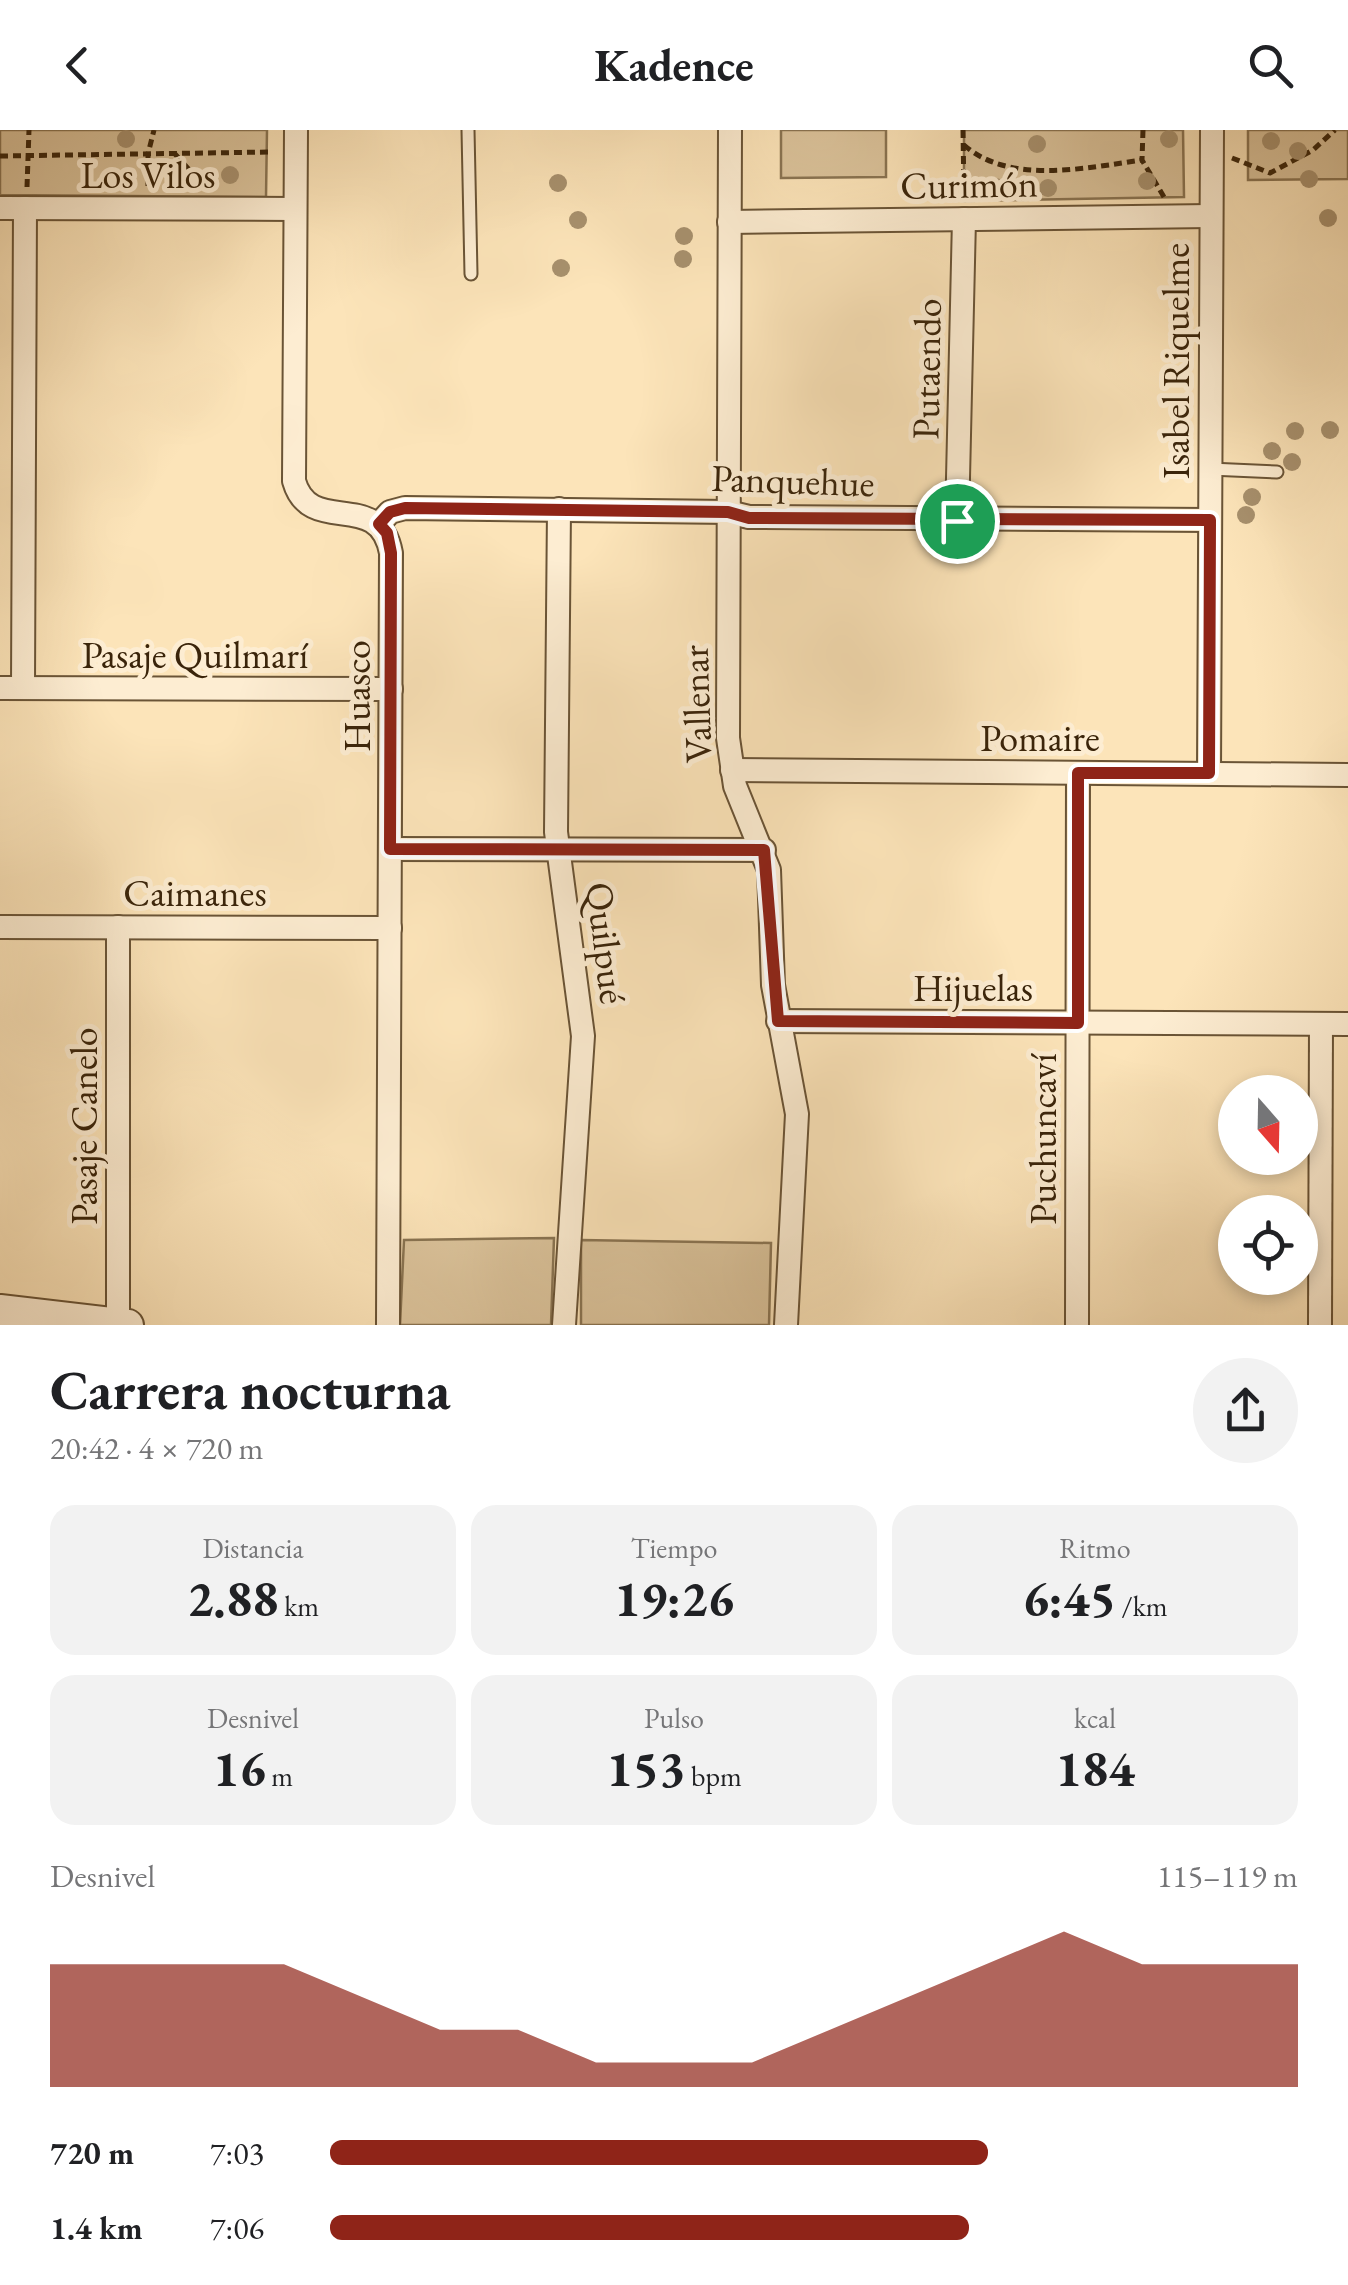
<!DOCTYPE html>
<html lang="es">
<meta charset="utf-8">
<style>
:root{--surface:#fff;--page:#f2f2f2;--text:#202124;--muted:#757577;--accent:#8f2418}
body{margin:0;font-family:"EB Garamond",serif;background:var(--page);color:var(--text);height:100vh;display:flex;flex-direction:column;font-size:38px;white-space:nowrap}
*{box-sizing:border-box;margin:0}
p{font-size:32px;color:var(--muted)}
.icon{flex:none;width:55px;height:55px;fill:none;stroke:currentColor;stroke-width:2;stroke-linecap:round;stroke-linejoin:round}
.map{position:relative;height:1195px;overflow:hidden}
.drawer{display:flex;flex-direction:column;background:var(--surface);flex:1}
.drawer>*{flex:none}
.needle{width:65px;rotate:160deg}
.controls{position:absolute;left:1218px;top:945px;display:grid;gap:20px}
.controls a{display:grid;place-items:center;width:100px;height:100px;border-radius:50%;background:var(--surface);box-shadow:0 5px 15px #0003;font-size:50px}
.pin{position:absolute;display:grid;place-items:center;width:85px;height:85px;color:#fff;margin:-42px;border:5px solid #fff;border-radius:50%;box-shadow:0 2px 10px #0007}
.round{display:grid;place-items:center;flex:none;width:105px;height:105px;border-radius:52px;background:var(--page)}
.headline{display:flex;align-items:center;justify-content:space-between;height:170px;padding:0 50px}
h1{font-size:55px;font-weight:700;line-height:75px}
.metrics{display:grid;grid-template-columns:repeat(3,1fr);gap:15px;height:170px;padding:10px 50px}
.metrics div{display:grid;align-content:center;border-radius:25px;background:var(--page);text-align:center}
.metrics b{font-size:50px;font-weight:700}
.metrics small{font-size:28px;font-weight:400}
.metrics p{font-size:28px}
.chart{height:280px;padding:20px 50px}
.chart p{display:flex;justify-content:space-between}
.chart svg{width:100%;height:180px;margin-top:10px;fill:var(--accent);opacity:.7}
ul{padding:0 50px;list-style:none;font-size:32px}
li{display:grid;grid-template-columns:160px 120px 1fr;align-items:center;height:75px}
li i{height:25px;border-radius:12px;background:var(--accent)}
header{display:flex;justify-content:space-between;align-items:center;height:130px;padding:0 50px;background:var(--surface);font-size:45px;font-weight:700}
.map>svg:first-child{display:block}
</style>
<header><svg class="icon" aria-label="back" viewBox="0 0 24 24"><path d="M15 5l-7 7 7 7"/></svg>Kadence<svg class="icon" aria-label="search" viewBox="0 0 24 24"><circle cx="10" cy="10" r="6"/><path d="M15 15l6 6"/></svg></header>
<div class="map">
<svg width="1348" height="1195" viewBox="0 0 1348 1195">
<rect width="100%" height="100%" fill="#fce4b9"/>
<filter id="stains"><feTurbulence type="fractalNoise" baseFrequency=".002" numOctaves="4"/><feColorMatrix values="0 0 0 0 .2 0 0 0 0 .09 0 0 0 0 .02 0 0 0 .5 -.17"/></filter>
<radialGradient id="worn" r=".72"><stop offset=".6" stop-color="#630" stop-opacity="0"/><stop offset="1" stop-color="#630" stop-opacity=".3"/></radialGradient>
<g fill="#dbc39b" stroke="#8a7452" stroke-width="2.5">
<path d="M0,0H267L266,67L0,65Z"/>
<path d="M781,0H886V47L781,48Z"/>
<path d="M964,0H1183L1184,67L964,71Z"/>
<path d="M1248,0H1348V49L1248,50Z"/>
<path d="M554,1108L551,1195H400L404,1110Z"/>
<path d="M581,1110L771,1113L769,1195H581Z"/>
</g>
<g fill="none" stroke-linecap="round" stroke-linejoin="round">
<g stroke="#6a5436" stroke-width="15">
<g id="service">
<path d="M468,0L471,144"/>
<path d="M1210,339L1277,342"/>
</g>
</g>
<g stroke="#6a5436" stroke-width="26">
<g id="minor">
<path d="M296,0L294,351C310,408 379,357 391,423L388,1195"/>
<path d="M730,0L728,608L735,656L769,740L773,855L797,984L786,1195"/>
<path d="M0,78L295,79"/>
<path d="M729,92L1210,86"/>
<path d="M559,379L556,702L583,906L564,1195"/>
<path d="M957,391L964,89"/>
<path d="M379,394L390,382L405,378L728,382L749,387L1210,390"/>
<path d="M0,558L391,559"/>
<path d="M23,558L25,78"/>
<path d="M732,640L1348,645"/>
<path d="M1209,643L1212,0"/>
<path d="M390,719L764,720"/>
<path d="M0,797L390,798"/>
<path d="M118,797V1194"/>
<path d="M778,891L1348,894"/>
<path d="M1077,1195L1078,643"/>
<path d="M1320,1195L1321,894"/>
</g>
</g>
<g stroke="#6a5436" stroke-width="34">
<path id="tertiary" d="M0,1180L128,1195"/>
</g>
<g stroke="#3a240a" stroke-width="5" stroke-dasharray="8 5" stroke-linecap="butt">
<path d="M963,0L964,67"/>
<path d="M1143,0L1142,30L1164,67"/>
<path d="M964,15C1009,55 1086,38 1142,30"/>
<path d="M175,24L203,55"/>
<path d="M0,26L272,22"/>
<path d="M1232,28L1270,43L1313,20L1335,0"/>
<path d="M148,56V24L154,0"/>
<path d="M27,57L29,0"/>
</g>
<use href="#service" stroke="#fdedd2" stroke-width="11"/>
<use href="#minor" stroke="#fdedd2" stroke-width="22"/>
<use href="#tertiary" stroke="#fdedd2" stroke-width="30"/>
</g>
<g fill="#a7906d">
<circle cx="126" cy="9" r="9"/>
<circle cx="1169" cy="9" r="9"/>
<circle cx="1271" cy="11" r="9"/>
<circle cx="1037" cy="14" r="9"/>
<circle cx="1298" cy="21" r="9"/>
<circle cx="230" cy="45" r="9"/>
<circle cx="1309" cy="49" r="9"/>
<circle cx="1147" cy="51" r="9"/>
<circle cx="558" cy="53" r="9"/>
<circle cx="996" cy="57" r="9"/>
<circle cx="1048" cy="58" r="9"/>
<circle cx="1328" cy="88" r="9"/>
<circle cx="578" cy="90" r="9"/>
<circle cx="684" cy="106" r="9"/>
<circle cx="683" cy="129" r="9"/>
<circle cx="561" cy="138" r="9"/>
<circle cx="1330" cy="300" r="9"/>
<circle cx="1295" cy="301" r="9"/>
<circle cx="1272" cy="321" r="9"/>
<circle cx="1292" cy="332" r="9"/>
<circle cx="1252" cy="367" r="9"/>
<circle cx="1246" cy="385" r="9"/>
</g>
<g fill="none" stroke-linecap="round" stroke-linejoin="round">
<g stroke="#fff" stroke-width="20">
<path id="route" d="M405,378L728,382L749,388L1210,390L1209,643H1078V893L778,891L764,720L390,719L391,423L387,403L379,394L390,382Z"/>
</g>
<use href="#route" stroke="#8f2418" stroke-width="12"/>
</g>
<g text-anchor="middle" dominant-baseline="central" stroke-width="10" stroke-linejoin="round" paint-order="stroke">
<g font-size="38" fill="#3a240a" stroke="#fdedd2">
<text x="148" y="44">Los Vilos</text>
<text transform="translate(969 54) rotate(-1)">Curimón</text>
<text transform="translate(1175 231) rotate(-90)">Isabel Riquelme</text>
<text transform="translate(926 239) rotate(-89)">Putaendo</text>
<text transform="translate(793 350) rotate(2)">Panquehue</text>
<text x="195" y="524">Pasaje Quilmarí</text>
<text transform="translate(356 566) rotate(-90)">Huasco</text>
<text transform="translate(696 574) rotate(-92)">Vallenar</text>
<text x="1040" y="607">Pomaire</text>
<text x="195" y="762">Caimanes</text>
<text transform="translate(607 813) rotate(83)">Quilpué</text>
<text x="973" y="857">Hijuelas</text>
<text transform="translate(83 996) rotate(-90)">Pasaje Canelo</text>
<text transform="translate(1042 1009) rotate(-90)">Puchuncaví</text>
</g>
</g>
<rect width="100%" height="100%" filter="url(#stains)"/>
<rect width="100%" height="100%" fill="url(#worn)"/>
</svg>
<div class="controls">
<a><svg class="needle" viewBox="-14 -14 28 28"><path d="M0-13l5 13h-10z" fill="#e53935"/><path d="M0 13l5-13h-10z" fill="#757577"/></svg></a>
<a><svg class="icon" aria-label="locate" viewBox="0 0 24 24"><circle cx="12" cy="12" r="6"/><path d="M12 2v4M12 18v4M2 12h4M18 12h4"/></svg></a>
</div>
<div class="pin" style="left:957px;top:391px;background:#1e9e55"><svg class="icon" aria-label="arrive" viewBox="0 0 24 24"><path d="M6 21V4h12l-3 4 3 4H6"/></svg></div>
</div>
<section class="drawer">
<div class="headline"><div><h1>Carrera nocturna</h1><p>20:42 · 4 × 720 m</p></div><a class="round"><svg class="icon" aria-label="share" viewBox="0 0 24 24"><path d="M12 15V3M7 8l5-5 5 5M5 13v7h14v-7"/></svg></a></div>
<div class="metrics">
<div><p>Distancia</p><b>2.88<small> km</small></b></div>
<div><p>Tiempo</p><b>19:26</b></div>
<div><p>Ritmo</p><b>6:45<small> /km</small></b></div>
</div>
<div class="metrics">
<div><p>Desnivel</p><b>16<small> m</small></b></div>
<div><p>Pulso</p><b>153<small> bpm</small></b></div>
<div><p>kcal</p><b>184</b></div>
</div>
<div class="chart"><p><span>Desnivel</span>115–119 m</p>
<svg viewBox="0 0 160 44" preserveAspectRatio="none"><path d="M0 44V14L10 14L20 14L30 14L40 22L50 30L60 30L70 38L80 38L90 38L100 30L110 22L120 14L130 6L140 14L150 14L160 14V44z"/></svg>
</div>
<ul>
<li><b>720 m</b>7:03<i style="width:68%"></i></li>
<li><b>1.4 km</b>7:06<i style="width:66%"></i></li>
</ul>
</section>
